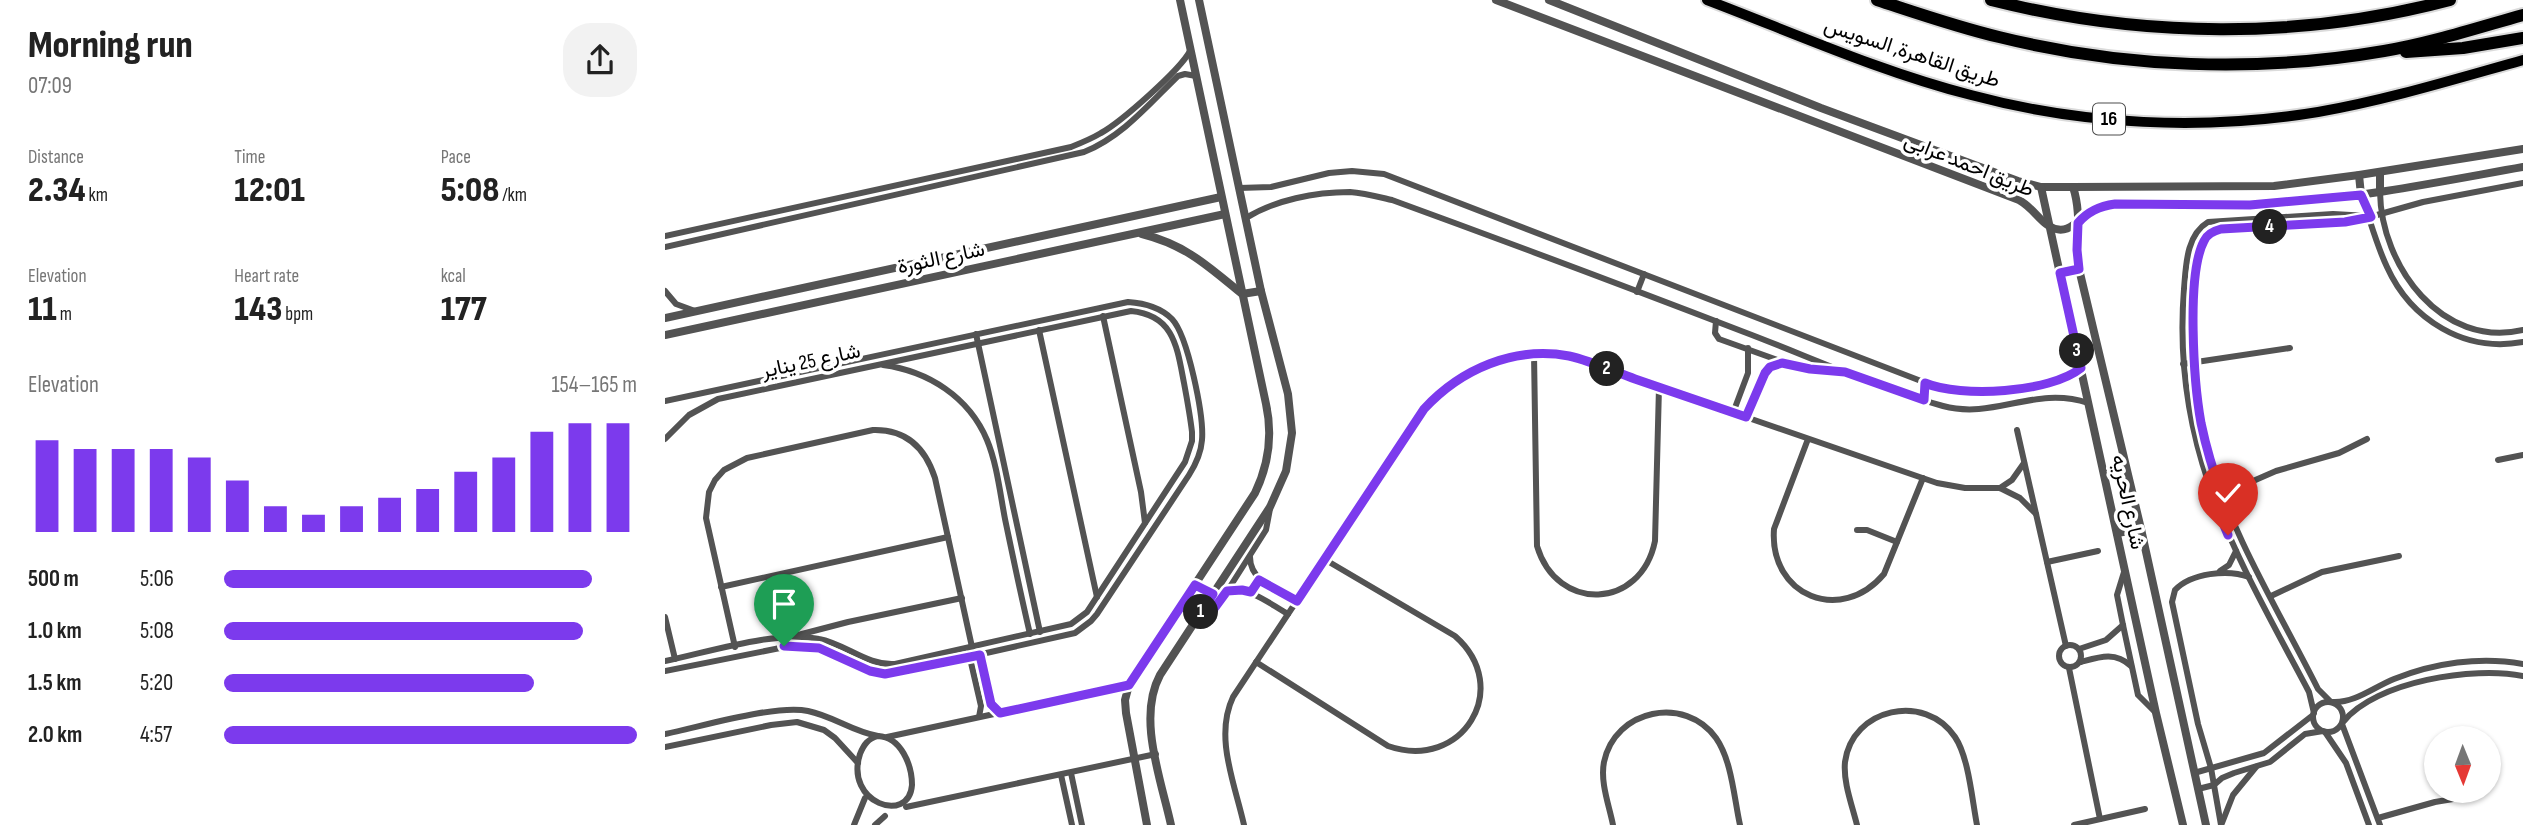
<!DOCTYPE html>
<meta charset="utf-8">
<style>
:root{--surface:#fff;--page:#f2f2f2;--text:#222;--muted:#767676;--accent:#7c3aed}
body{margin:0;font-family:"Sofia Sans Condensed",Vazirmatn,sans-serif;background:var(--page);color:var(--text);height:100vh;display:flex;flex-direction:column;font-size:26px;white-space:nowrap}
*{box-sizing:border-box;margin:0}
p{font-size:23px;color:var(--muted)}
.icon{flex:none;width:38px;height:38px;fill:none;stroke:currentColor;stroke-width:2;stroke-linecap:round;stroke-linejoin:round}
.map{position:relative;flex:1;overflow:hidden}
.drawer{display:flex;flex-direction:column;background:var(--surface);width:665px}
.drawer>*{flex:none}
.needle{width:46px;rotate:179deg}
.buttons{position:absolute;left:1759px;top:726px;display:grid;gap:14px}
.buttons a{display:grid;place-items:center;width:77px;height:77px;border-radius:50%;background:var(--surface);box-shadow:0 2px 5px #0004;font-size:35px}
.pin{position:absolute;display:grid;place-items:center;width:60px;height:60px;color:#fff;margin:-72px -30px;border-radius:50% 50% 50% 0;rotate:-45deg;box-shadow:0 0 7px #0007}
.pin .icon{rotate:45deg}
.km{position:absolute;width:35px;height:35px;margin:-18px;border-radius:50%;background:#222;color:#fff;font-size:19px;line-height:35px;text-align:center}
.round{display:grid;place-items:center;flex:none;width:74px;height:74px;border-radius:28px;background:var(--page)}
.overview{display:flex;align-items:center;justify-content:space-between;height:119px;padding:0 28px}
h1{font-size:38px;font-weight:800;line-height:52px}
.figures{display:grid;grid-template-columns:repeat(3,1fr);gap:10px;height:119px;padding:7px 28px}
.figures div{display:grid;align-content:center}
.figures b{font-size:35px;font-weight:800}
.figures small{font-size:19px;font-weight:400}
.figures p{font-size:19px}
.chart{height:196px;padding:14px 28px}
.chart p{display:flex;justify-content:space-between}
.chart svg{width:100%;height:126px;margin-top:7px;stroke:var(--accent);stroke-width:6}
ul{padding:0 28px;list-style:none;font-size:23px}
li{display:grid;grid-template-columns:112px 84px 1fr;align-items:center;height:52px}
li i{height:18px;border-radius:9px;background:var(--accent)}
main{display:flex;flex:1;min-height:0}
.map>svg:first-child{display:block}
</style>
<main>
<section class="drawer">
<div class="overview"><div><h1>Morning run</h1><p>07:09</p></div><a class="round"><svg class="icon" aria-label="share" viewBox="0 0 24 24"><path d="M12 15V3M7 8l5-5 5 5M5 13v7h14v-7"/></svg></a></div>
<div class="figures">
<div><p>Distance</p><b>2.34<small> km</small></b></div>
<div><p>Time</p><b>12:01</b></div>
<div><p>Pace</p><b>5:08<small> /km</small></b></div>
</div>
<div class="figures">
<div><p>Elevation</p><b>11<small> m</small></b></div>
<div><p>Heart rate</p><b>143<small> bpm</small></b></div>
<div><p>kcal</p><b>177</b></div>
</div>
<div class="chart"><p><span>Elevation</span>154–165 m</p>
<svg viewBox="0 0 160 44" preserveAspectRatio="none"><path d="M5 44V12M15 44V15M25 44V15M35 44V15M45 44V18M55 44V26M65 44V35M75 44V38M85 44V35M95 44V32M105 44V29M115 44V23M125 44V18M135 44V9M145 44V6M155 44V6"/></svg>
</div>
<ul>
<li><b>500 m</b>5:06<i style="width:89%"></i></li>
<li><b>1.0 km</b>5:08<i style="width:87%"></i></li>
<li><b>1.5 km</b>5:20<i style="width:75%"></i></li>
<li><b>2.0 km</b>4:57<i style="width:100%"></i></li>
</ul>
</section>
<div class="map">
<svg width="1858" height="825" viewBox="0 0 1858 825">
<rect width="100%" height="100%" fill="#fff"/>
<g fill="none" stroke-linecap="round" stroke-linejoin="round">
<g stroke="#dbdbdb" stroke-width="14">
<path id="trunk" d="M1042,0C1129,33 1216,72 1306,95C1418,125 1538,131 1653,112C1722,100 1790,79 1858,60"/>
</g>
<g stroke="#dbdbdb" stroke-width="16">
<g id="motorway">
<path d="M1212,0C1252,13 1292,27 1334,37C1459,68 1592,73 1719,51C1766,43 1812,28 1858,15"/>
<path d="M1326,0C1477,38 1634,40 1785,0"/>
<path d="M1741,52L1798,48L1858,38"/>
</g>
</g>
<g stroke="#535353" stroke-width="6">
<path d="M574,188L606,187L664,173L687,171L719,174L1269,386L1297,392L1334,391L1404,378L1416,368"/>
<path d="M1715,192C1716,266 1777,349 1858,330"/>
<path d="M1696,195C1705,219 1711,244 1722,267C1746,320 1800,353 1858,342"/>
<path d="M581,218C610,200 650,192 685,192C699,193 714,197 727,200C845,243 962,287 1079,332C1145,357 1210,387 1278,406C1330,420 1370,385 1423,403"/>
<path d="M0,236L406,147C416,143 426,139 436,133C456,122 515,70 525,51"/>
<path d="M0,247L419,152C457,137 484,104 513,76L520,74L531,76"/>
<path d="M0,291L11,304L30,311"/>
<path d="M972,292L979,274"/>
<path d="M438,316L476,492L480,523"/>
<path d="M1051,321L1050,333L1054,339L1135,368L1171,371"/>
<path d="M374,330L432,597"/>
<path d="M311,334L375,632"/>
<path d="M869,354L872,546C892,613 976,610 990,541L994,387"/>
<path d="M1518,364L1625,348"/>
<path d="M218,365C263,371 304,397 322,440C332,464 335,493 340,519C348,557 356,596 365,634"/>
<path d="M0,401L463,302C479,303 495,307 507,319C523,336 539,416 537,440C536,453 531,464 524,475L432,614L426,621L410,633L228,674L205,671L154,648L130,645L0,671"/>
<path d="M1068,413L1083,373V348"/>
<path d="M1081,417C1089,399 1094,368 1116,363"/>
<path d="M1352,430L1401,646"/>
<path d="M0,439L24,415L53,399L466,311C509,315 512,347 519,383C522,399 525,415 527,432V441L520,462L422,612L406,624L230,664C202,666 181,644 154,639C111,630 44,652 0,661"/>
<path d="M1143,439L1109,529C1104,596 1176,625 1219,574L1258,478"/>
<path d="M1833,460L1858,455"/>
<path d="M1335,488L1347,480L1359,463"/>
<path d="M1556,495L1611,471L1674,453L1702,439"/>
<path d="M1192,530H1202L1232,542"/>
<path d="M585,557C585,582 613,590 632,601"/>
<path d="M1382,562L1433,551"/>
<path d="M1460,569L1452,595L1458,625L1473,695L1491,713"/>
<path d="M1555,571L1564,565L1571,551"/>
<path d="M56,587L283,537"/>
<path d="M562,591C586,587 603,603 623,614"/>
<path d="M1606,596L1657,572L1734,556"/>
<path d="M0,617L10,659"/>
<path d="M533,617L545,613L554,604L601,530L605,509"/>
<path d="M133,635L183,622L297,598"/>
<circle cx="1405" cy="656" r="11"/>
<path d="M70,647L41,518L44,492L50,480L59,470L82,458L208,430C241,429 260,447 270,478L307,647L304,654L316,706L314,717"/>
<path d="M1414,649L1441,640L1458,625"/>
<path d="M314,653L326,704L335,713"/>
<path d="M591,662L723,746C797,772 849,688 790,636L659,559"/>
<path d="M1416,662C1434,657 1450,651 1466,666"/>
<path d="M1404,668L1435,819"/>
<circle cx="1663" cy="717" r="15"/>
<path d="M1666,702L1653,689C1616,615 1565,532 1543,452C1529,399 1527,343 1530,288C1532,267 1531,235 1556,229L1687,222L1758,202L1858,183"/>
<path d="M1668,702C1690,703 1709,687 1729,679C1769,663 1815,656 1858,664"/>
<path d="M1649,713L1644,692C1572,556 1506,450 1519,289C1521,266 1521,235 1543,222L1668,214L1704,216"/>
<path d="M1678,722C1711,681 1809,666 1858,676"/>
<path d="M1677,724L1715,825"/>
<path d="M1660,732L1681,763L1704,825"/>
<path d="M0,734C35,727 111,704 143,711C168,716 188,732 213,736"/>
<path d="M213,736C236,737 247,765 247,785C244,825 179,803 195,754C199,744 203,739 213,736Z"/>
<path d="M222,737L464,685"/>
<path d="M0,747L106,725L132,722L159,730L170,738L193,763"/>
<path d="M406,773L417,825"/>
<path d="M1529,773L1599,753L1648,715"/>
<path d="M396,775L407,825"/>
<path d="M1533,789L1549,785L1557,778L1569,773L1605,762L1640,734L1658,731"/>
<path d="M241,807L491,754"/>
<path d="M1713,818L1770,802L1800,797"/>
<path d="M1557,823L1568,795L1591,767"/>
<path d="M189,825L200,798"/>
<path d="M210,825L220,816"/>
<path d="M579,825C570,784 549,737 568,697L759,409C798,366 850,348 907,357L1272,483L1300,488H1335L1355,498L1371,514"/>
<path d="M948,825C944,805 935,782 939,762C950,709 1020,695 1051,738C1067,761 1069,798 1075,825"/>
<path d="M1192,825C1187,805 1178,782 1180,762C1187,708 1260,692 1290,737C1304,758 1307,800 1312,825"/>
<path d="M1409,825L1480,809"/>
<path d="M1556,825L1546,768L1533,724L1507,602L1510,590C1526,573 1563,569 1584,577"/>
</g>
<g stroke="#535353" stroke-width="8">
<path d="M831,0L1354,200C1368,208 1373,219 1384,226C1403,238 1414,218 1428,210C1435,206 1443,205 1450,204C1507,202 1564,207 1621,203C1701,197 1779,181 1858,167"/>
<path d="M884,0L1156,108L1353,181L1376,187H1408L1609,186L1694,175L1858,149"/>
<path d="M1715,172V192"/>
<path d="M1694,175L1696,195"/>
<path d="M1376,187L1491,713L1518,825"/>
<path d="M1408,187C1417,214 1411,242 1414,269L1476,529L1541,825"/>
<path d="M477,234C521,245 543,266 577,294L596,291"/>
<path d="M1395,273L1414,269"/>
<path d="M0,318L556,197"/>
<path d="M0,335L560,214"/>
<path d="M1452,533L1476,529"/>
<path d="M530,585L548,594"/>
<path d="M482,825L461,713L460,700L464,685L590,493C604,464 608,436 601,404L515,0"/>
<path d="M506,825C496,779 472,718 495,675L605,507L621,471L627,433L623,394L596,291L534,0"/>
</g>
<use href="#trunk" stroke="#000" stroke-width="10"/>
<use href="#motorway" stroke="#000" stroke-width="12"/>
</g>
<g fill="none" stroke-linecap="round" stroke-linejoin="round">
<g stroke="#fff" stroke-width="14">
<path id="route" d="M119,646L154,648L205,671L220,674L315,655L326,704L335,713L464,685L530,585L548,594L533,617L548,610L562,591L577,590L586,592L594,580L632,601L759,409C796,369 849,346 904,356C926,361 948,371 970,379C1007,392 1044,404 1081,417L1100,373L1105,367L1117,363L1145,369L1180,372L1259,400L1260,383C1296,398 1385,393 1416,368L1395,273L1414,269L1412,250L1413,223C1423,211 1435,206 1450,204L1585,205L1696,195L1706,217L1680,222L1556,229C1548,231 1542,234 1539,241C1521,275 1529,384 1536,423C1541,447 1548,471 1557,495L1548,499L1563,535"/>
</g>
<use href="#route" stroke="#7c3aed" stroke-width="9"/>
</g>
<g text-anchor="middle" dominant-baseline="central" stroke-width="7" stroke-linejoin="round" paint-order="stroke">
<rect fill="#fff" stroke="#4c4c4c" stroke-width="2" x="1428" y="103.5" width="32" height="31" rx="5"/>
<g font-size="19" font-weight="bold" fill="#000">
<text x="1444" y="119">16</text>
</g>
<g font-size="21" fill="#000" stroke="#fff">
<text transform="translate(1247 53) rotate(18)">طريق القاهرة, السويس</text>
<text transform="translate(1304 165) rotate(22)">طريق احمد عرابى</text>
<text transform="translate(276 258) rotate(-12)">شارع الثورة</text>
<text transform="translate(146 361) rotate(-12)">شارع 25 يناير</text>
<text transform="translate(1463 502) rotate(78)">شارع الحريه</text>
</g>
</g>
</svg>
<div class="buttons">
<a><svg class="needle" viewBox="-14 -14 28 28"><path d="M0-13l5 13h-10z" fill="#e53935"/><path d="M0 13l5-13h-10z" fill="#767676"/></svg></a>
</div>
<div class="pin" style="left:119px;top:646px;background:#1e9e55"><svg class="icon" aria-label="arrive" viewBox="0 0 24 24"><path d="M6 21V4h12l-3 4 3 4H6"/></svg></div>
<div class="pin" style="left:1563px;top:535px;background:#d93025"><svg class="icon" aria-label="check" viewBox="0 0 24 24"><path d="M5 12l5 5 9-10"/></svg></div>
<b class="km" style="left:536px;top:612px">1</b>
<b class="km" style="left:942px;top:369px">2</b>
<b class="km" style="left:1412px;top:351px">3</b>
<b class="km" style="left:1605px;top:227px">4</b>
</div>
</main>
